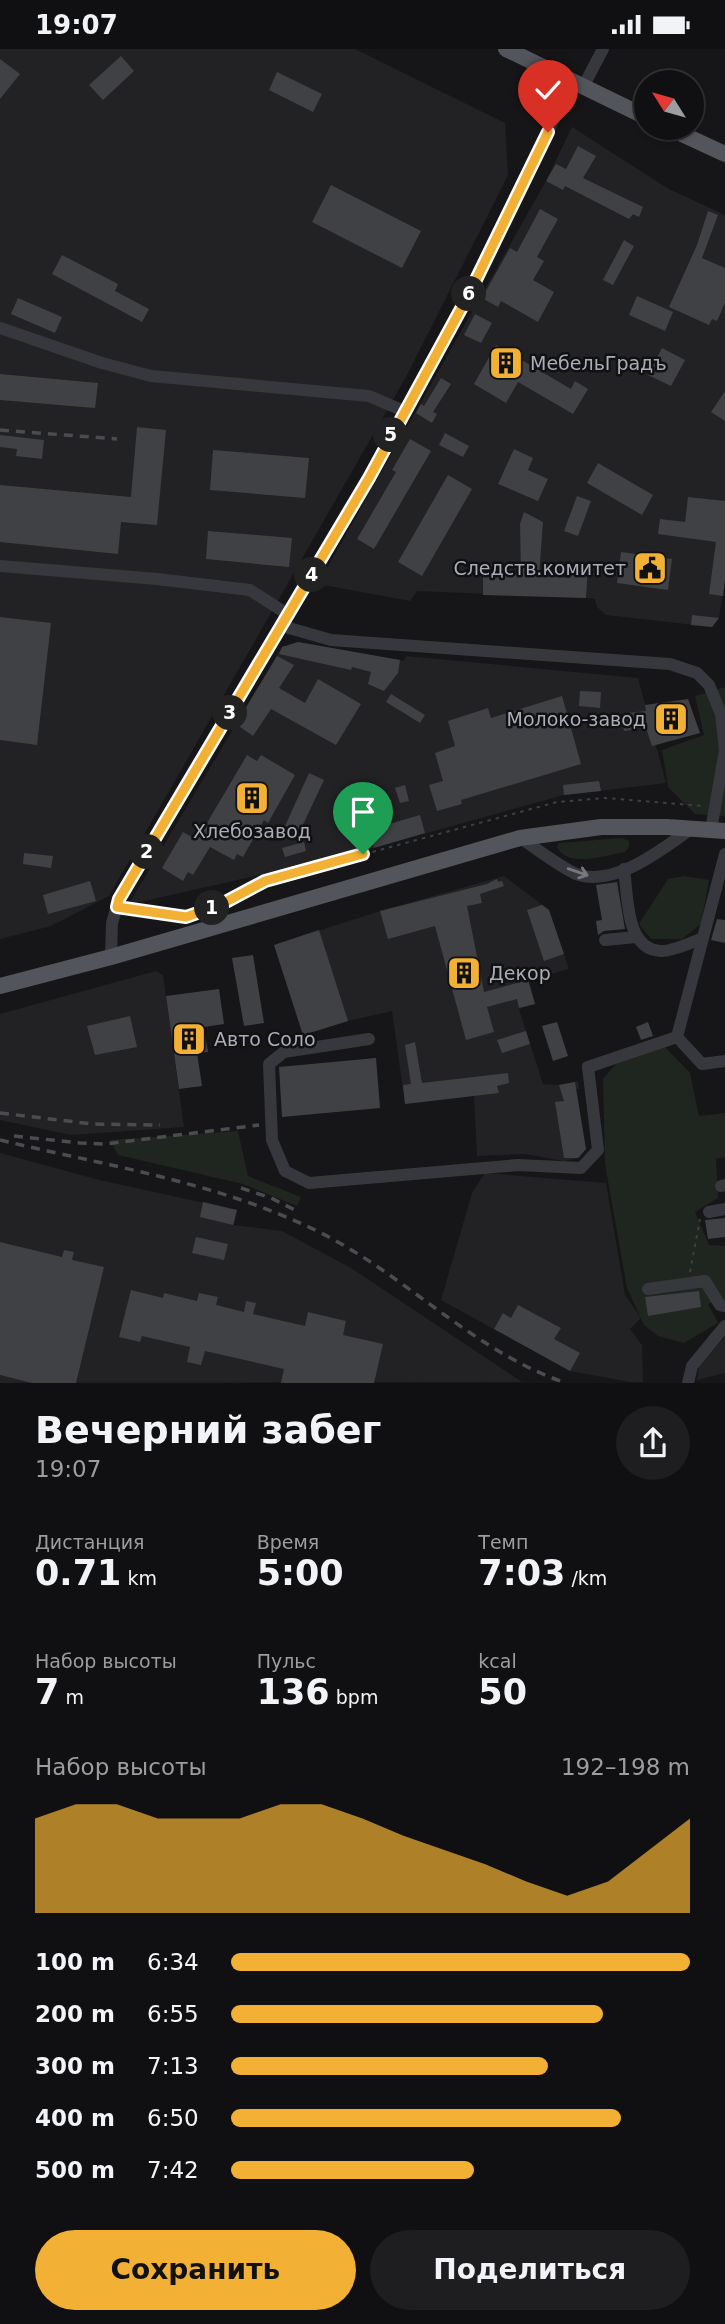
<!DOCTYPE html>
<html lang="ru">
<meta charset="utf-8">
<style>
:root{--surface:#101012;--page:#1e1e20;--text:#f1f3f6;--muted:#9c9d9f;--line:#303032;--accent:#f2b134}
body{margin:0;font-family:"DejaVu Sans",sans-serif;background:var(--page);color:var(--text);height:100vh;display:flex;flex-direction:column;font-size:26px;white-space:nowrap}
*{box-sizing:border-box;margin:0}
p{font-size:23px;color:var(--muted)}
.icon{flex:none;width:38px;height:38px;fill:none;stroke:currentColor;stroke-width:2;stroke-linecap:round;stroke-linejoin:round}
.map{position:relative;height:1334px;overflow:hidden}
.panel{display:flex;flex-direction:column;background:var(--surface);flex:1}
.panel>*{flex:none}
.needle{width:46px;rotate:307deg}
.controls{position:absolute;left:634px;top:21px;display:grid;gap:14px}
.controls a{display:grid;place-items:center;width:70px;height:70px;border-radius:50%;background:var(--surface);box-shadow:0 2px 5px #0004,0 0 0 2px var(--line);font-size:35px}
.pin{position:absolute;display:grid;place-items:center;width:60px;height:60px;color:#fff;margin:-72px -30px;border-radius:50% 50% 50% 0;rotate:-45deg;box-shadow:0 0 7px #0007}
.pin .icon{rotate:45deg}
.km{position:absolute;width:35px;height:35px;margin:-18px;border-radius:50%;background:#222;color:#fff;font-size:19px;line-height:35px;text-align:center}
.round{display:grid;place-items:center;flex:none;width:74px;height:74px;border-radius:37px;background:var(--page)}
.head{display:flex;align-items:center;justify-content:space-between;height:119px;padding:0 35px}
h1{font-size:38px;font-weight:700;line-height:52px}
.figures{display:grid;grid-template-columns:repeat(3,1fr);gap:10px;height:119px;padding:7px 35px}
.figures div{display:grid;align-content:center}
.figures b{font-size:35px;font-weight:700}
.figures small{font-size:19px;font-weight:400}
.figures p{font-size:19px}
.chart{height:196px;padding:14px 35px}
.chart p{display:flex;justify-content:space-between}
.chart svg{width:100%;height:126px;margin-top:7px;fill:var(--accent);opacity:.7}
.button{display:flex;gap:14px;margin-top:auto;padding:14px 35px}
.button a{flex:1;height:80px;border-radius:42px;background:var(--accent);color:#111;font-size:28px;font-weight:700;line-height:80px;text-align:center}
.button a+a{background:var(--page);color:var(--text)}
ul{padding:0 35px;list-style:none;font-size:23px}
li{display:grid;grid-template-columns:112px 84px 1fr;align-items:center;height:52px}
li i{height:18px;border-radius:9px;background:var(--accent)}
.status{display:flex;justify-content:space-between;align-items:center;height:49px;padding:0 35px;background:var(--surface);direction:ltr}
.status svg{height:19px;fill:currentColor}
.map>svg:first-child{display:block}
</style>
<div class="status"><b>19:07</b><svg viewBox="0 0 49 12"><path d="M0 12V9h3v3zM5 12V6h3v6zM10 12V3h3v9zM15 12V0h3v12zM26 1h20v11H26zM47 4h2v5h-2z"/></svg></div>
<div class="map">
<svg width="725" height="1334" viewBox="0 0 725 1334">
<rect width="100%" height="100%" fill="#161618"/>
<g fill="#222225">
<path d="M0,0H355L505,74L508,126L406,328L109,847L51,877L0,890Z"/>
<path d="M572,78L667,139L725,166V530L719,569L712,578L606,566L597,558L595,550L586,549L417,542L410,552L318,535L546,132Z"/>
<path d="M298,593L404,612L406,607L638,629L666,734L564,746L348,806L131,855L130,853L282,598Z"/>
<path d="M504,827L549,861L569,920L529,931L535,955L519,960L543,1035L559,1036L578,1032L579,1040L571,1041L586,1100L579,1109L564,1112L525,1105L477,1107L474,1047L405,1055L392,962L348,972L303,986L274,896L380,862Z"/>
<path d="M156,922L163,926L184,1078L71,1086L0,1071V965Z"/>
<path d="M0,1104L99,1131L237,1161L234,1176L282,1182L351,1219L522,1333L0,1334Z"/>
<path d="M485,1124L606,1134L625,1246L641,1269L630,1280L642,1296L643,1333H630L570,1322L441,1251L472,1144Z"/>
<path d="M725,1288V1324L697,1331L699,1317Z"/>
</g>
<g fill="#1e261f">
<path d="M725,638V767L695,765L668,738L662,701L704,686L695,647Z"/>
<path d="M622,789L629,792V798L625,803C606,806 568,820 557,798L559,794Z"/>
<path d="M684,827L709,831L701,875L682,890H651L639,875L668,830Z"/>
<path d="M665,998L690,1024L699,1067L725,1064V1108L716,1110L718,1149L695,1163L709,1196L725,1197V1250L708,1255L718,1274L684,1294L658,1287L644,1276L627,1239L605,1115L603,1030L616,1015Z"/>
<path d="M238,1082L248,1127L301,1148L297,1157L243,1135L118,1106L110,1091Z"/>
</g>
<g fill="#404145">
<path d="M121,7L134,22L103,51L89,36Z"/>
<path d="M0,10L20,25L0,50Z"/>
<path d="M277,23L322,45L313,63L269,41Z"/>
<path d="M578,97L596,107L583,129L643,158L639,168L633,165L629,170L565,137L563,141L546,132L556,115L566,120Z"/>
<path d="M331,136L421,182L402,219L312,173Z"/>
<path d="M540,160L558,170L537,208L544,212L533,231L554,243L538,273L501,252L498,258L482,249L510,199L517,203Z"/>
<path d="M708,162L718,166L702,209L725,219V254L717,272L712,270L709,276L669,258L697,196Z"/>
<path d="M624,191L634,197L613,236L603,231Z"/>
<path d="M62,206L118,235L115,242L149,260L142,273L52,225Z"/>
<path d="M637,247L673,263L665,282L629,266Z"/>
<path d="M18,249L62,268L55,284L11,265Z"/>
<path d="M475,265L492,274L481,294L464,286Z"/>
<path d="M496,296L571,340L575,332L588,340L573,365L518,333L506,354L474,335Z"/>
<path d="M662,299L685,311L671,337L648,326Z"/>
<path d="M0,325L98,334L95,359L0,351Z"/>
<path d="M441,329L451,335L433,363L437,365L432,374L416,364L421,355L424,357Z"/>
<path d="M725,342V372L711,363Z"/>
<path d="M137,378L166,381L157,476L121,473L118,505L0,493V436L131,448Z"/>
<path d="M445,384L469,397L463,408L439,396Z"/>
<path d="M0,386L44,391L42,410L16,407L17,400L0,398Z"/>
<path d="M410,390L431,402L374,500L357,490L396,423L392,421Z"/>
<path d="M514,400L533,409L528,421L548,430L538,452L498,435Z"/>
<path d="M213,401L309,409L305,449L210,441Z"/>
<path d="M598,414L653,446L642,466L587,434Z"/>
<path d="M448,426L472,440L422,527L398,513Z"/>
<path d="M577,447L591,452L578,487L564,482Z"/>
<path d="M688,448L725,452V530L723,547L709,545L716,493L658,485L660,470L685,473Z"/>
<path d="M524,463L543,473L539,527L570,529V517L588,518L586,549L483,546V515H498V525L521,526L520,475Z"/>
<path d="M208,482L292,489L289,518L206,510Z"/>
<path d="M621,503L672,510L668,541L617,534Z"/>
<path d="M692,566L719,569L712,578L691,576Z"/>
<path d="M0,568L51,574L37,696L0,691Z"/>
<path d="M298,593L400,611L398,624L384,642L368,635L371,623L352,618L351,621L279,605L282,598Z"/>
<path d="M277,607L294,616L279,639L305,654L318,630L361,655L336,696L271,660L253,687L236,675Z"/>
<path d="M580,642L601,643L600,659L579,657Z"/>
<path d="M391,645L425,666L420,674L386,653Z"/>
<path d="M562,647L581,715L461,751L462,755L437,762L429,736L443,732L435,704L455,697L448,672L488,659L491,669Z"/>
<path d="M688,650L700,684L652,697L646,679L624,682L622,669H628L627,664L646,662L645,656Z"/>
<path d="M247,706L257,712L261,706L295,726L268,774L264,771L243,808L237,805L234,811L210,798L193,826L188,823L183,832L162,819L183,783L197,791Z"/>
<path d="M309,724L324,731L299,784L285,777Z"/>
<path d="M599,732L601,742L564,746L563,736Z"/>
<path d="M405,736L409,752L400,754L395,739Z"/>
<path d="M352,744L372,757L362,773L338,757L343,750L346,752Z"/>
<path d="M420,766L425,784L374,799L369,781Z"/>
<path d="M304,793L306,802L285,808L282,799Z"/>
<path d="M24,804L53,807L51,819L23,815Z"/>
<path d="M497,830L498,833L502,832L504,837L480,845L482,854L467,857L484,943L528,931L535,955L519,959L517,950L487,958L494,983L466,991L435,877L388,890L380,862L487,835Z"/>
<path d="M90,832L96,852L48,865L43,846Z"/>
<path d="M617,833L625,880L604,882L598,886L596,872L602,871L596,836Z"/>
<path d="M542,856L549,861L564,905L544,912L527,861Z"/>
<path d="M717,870L725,871V894L711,891Z"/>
<path d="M319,881L348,972L303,986L274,896Z"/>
<path d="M253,906L264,974L244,977L232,909Z"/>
<path d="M219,940L224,975L204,978L208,1003L197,1004L202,1037L179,1040L166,947Z"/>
<path d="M130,967L137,998L95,1006L87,977Z"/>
<path d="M557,973L568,1007L553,1012L542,977Z"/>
<path d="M648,973L653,987L641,991L636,978Z"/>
<path d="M526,982L530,995L502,1004L497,991Z"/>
<path d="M415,993L422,1034L508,1024L509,1034L497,1037L499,1044L405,1055L403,1036L411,1035L405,996Z"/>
<path d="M376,1009L380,1059L282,1068L279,1018Z"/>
<path d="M575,1033L586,1100L578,1109H564L555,1053L564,1052L559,1036Z"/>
<path d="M203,1153L237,1161L233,1176L200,1168Z"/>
<path d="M725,1169V1188L708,1190L705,1171Z"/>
<path d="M196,1188L228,1195L224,1211L192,1204Z"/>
<path d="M0,1193L62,1208L64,1201L74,1203L72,1211L104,1218L76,1334H32L0,1326Z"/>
<path d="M131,1241L163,1249L164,1244L197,1252L199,1244L218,1248L216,1256L244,1263L246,1252L256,1254L253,1265L305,1277L308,1263L346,1272L343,1286L383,1295L374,1334H281L284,1320L205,1302L201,1316L187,1313L190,1298L142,1287L140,1293L119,1288Z"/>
<path d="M699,1242L701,1258L648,1267L645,1248Z"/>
<path d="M518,1256L561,1279L554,1290L580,1304L570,1322L494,1280L503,1264L511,1269Z"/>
</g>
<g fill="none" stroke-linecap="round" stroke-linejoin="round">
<g stroke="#3d3f44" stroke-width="2" stroke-dasharray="3.5 5" stroke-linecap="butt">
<path d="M130,860L186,868L220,856L265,832L557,753L605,749L703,757"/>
<path d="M690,1223L700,1170"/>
</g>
<g stroke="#37383d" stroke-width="12">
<path d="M583,38L603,0"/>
<path d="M0,279L102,314L151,327L369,347L404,362"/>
<path d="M0,517L157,530L250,541L289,566"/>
<path d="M282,577L331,591L670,615L697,624L709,636L721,665L725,701L711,781"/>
<path d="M520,789C533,797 567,823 579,826C617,837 662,800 691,780"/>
<path d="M624,820C628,846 625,901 661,902C671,903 693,893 703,889"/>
<path d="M605,891L636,888"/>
<path d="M111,908L112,874L119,850L337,485L425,327L468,247L572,33"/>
<path d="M677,988L725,805"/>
<path d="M677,988L702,1015L725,1012"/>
<path d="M369,990L284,1003L269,1015L272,1091L285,1122L309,1134L518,1116L581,1119L598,1101L588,1018L677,988"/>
<path d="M721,1137L725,1136"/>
<path d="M709,1163L725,1160"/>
<path d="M648,1240L705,1232L720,1256L725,1257"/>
<path d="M688,1334L692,1317L725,1277"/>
</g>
<g stroke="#53555c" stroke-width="16">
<path d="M506,0L646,68"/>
<path d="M669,79L725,105"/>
<path d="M0,937L111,908L520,789L601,778H667L725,782"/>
</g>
<g stroke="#4a4c52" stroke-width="3.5" stroke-dasharray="9 7" stroke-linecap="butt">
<path d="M0,381L117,390"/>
<path d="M0,1064L93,1075L160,1076"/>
<path d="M14,1087L80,1094L105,1095L259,1076"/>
<path d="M0,1091C108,1117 222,1134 321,1184C407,1227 474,1303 566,1334"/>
<path d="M241,1139L271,1149L299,1163"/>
</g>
</g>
<defs><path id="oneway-shaft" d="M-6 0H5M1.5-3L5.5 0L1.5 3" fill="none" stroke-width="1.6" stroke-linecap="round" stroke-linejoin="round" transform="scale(1.75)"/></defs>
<use stroke="#757881" href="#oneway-shaft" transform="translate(578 823) rotate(19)"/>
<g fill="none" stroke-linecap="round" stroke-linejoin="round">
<g stroke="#fff" stroke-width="14">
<path id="route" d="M363,805L265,832L220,856L186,868L117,858L119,850L369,429L468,247L548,83"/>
</g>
<use href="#route" stroke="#f2b134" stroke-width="9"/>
</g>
<defs>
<g id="building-square" transform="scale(1.75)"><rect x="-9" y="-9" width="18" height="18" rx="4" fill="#f2b134" stroke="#111113"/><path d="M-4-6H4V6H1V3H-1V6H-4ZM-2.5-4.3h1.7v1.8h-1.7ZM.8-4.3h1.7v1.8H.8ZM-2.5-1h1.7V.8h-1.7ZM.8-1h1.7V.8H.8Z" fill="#111"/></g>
<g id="civic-square" transform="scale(1.75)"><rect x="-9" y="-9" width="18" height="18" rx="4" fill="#f2b134" stroke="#111113"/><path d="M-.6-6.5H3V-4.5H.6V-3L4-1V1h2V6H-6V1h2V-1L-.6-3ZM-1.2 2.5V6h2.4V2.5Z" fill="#111"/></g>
</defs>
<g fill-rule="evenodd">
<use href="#building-square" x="506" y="314"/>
<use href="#civic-square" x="650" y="519"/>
<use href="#building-square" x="671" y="670"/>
<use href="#building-square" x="252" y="749"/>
<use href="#building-square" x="464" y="924"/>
<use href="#building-square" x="189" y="990"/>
</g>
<g text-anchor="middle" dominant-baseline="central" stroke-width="5" stroke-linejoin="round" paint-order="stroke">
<g font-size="19" fill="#a8adb8" stroke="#111113" text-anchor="start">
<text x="530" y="314">МебельГрадъ</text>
<text x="626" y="519" text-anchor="end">Следств.комитет</text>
<text x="646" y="670" text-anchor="end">Молоко-завод</text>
<text x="252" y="782" text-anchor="middle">Хлебозавод</text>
<text x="489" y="924">Декор</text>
<text x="214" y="990">Авто Соло</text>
</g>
</g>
</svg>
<div class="controls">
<a><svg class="needle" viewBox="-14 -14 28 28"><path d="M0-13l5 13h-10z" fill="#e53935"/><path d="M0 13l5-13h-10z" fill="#9c9d9f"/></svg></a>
</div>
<div class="pin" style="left:363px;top:805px;background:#1e9e55"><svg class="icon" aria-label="arrive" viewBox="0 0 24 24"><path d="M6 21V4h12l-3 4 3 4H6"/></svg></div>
<div class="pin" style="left:548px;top:83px;background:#d93025"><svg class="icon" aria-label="check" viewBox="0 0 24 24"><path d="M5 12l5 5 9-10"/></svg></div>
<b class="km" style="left:212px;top:859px">1</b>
<b class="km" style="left:147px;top:803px">2</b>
<b class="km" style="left:230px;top:664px">3</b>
<b class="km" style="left:312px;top:526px">4</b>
<b class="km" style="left:391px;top:386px">5</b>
<b class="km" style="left:469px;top:245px">6</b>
</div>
<section class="panel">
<div class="head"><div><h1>Вечерний забег</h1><p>19:07</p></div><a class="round"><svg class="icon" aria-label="share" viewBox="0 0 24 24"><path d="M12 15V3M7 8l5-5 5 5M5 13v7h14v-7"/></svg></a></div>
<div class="figures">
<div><p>Дистанция</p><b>0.71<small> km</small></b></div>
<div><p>Время</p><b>5:00</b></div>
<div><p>Темп</p><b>7:03<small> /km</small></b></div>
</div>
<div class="figures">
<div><p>Набор высоты</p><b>7<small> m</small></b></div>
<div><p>Пульс</p><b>136<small> bpm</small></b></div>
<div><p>kcal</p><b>50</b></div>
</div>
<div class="chart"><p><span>Набор высоты</span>192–198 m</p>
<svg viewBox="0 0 160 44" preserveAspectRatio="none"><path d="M0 44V11L10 6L20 6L30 11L40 11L50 11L60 6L70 6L80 11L90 17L100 22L110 27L120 33L130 38L140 33L150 22L160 11V44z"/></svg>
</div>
<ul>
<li><b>100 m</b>6:34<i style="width:100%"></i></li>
<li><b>200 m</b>6:55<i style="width:81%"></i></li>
<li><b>300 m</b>7:13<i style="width:69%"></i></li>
<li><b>400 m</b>6:50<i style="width:85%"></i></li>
<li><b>500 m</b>7:42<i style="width:53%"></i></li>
</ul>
<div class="button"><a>Сохранить</a><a>Поделиться</a></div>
</section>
